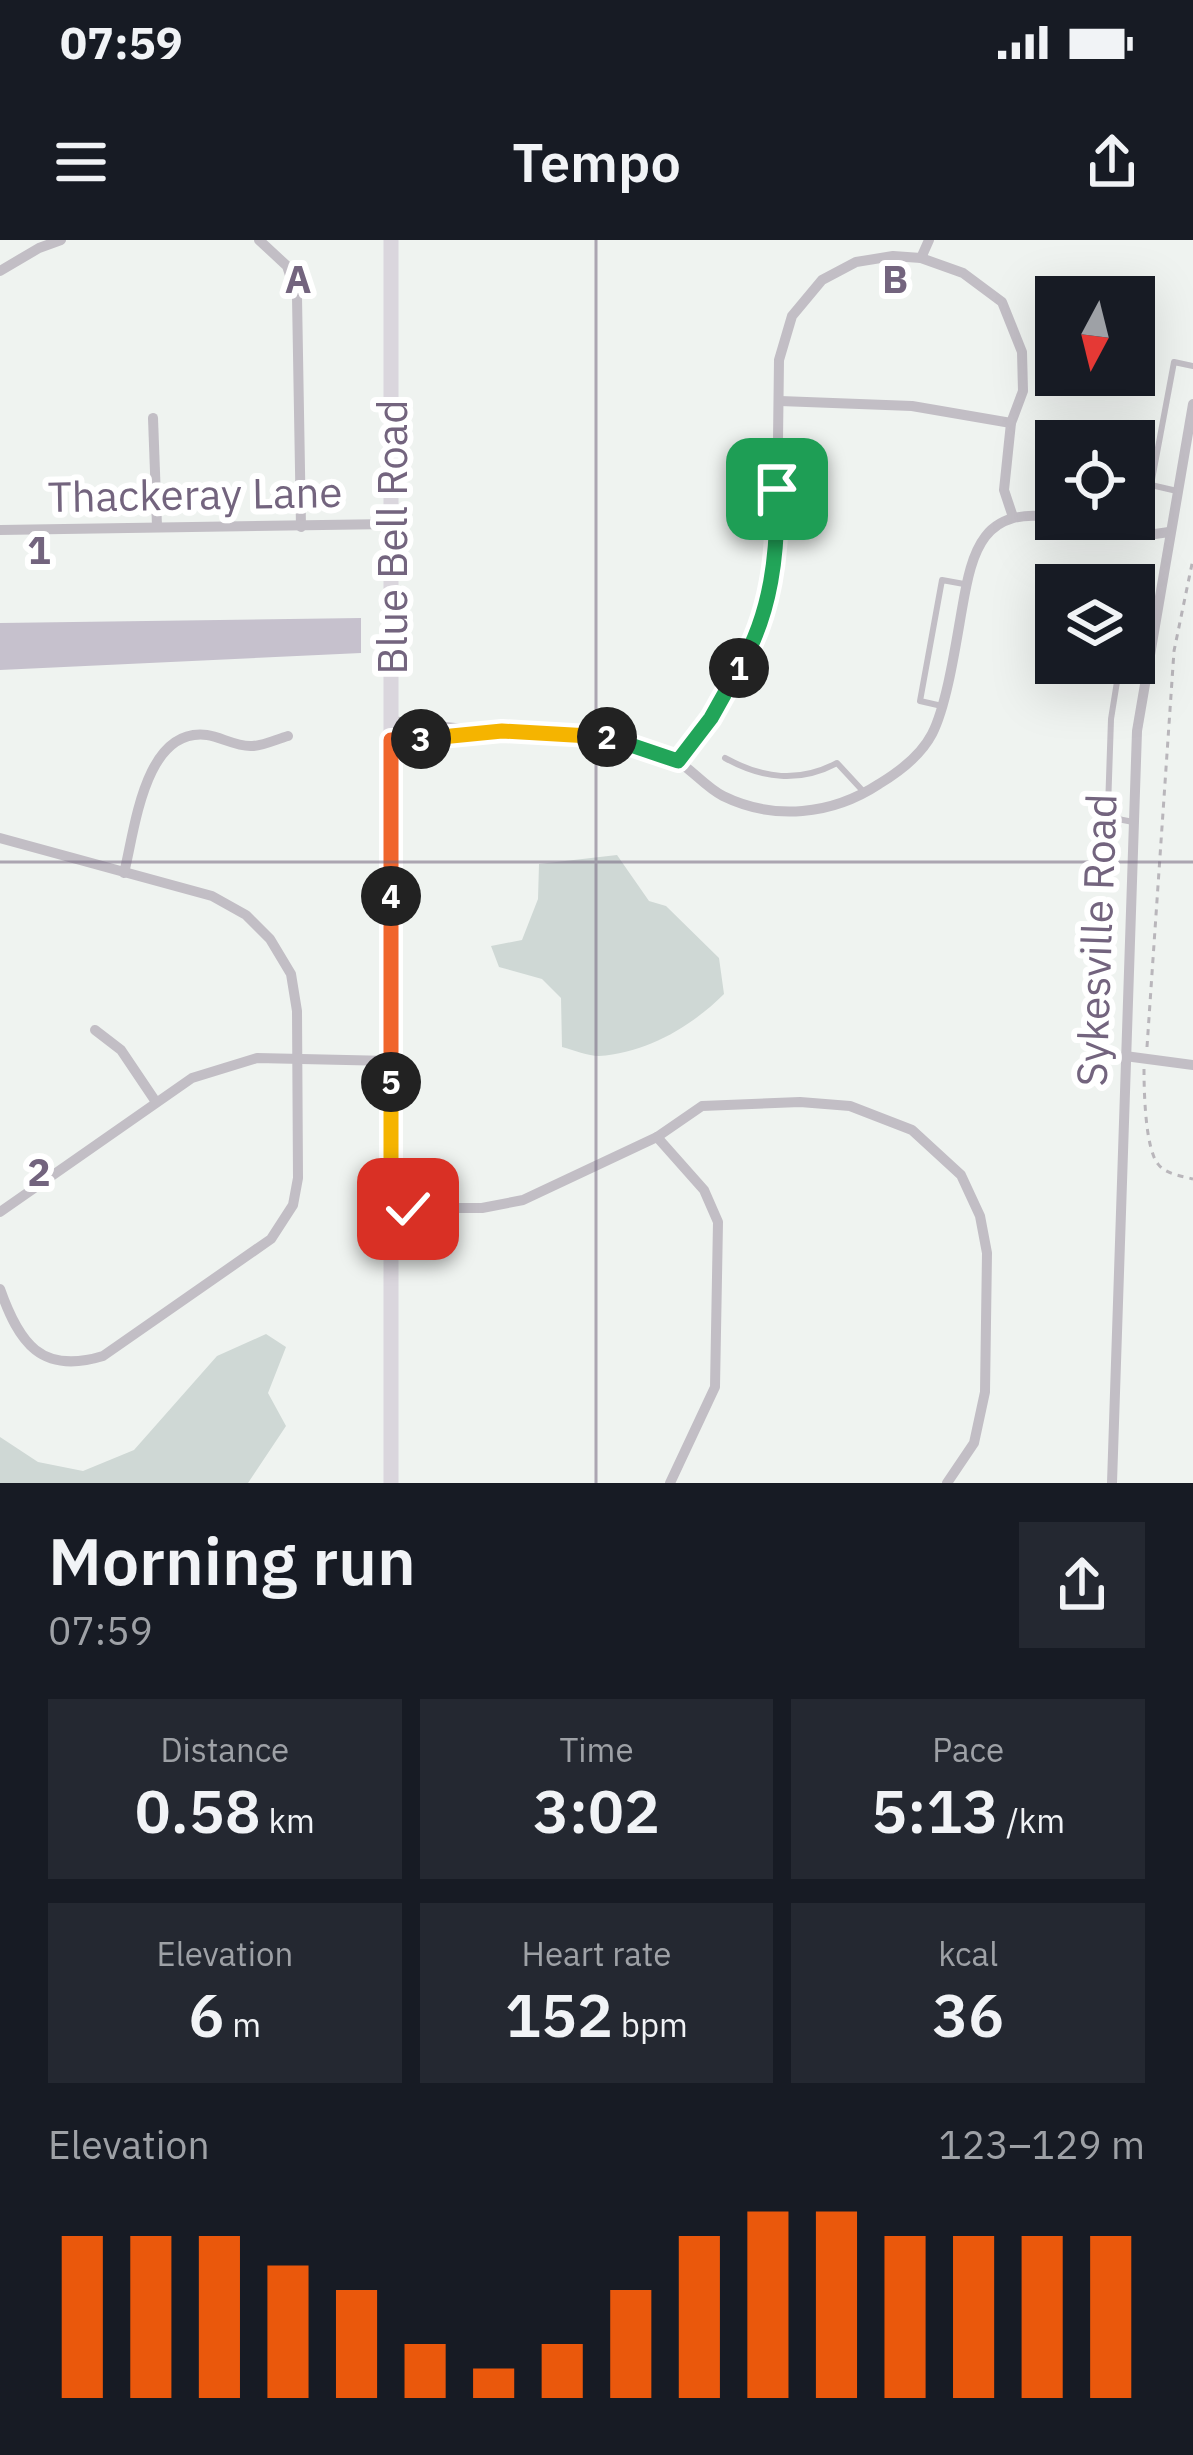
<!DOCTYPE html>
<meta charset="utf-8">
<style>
:root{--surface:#171b24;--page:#242831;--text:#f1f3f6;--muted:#9ea1a6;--accent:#ea580c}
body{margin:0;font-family:"IBM Plex Sans",sans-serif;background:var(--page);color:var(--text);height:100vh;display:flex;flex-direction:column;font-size:45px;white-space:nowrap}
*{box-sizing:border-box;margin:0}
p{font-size:39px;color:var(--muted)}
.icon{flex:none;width:66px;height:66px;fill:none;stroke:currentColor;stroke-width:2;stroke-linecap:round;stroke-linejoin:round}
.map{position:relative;height:1243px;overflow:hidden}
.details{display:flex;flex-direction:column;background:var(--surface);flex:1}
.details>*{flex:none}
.needle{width:78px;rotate:187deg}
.buttons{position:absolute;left:1035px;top:36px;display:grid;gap:24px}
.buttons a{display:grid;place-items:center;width:120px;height:120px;border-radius:0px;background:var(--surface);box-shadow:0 12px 48px #0002;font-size:60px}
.pin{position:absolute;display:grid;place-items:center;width:102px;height:102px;color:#fff;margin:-51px;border-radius:24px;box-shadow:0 6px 18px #0006}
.km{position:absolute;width:60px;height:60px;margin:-30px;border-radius:50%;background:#222;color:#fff;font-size:33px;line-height:60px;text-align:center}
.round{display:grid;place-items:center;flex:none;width:126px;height:126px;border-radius:0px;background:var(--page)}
.head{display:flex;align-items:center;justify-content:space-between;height:204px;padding:0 48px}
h1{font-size:66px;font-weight:600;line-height:90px}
.metrics{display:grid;grid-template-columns:repeat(3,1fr);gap:18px;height:204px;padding:12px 48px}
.metrics div{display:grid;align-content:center;border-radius:0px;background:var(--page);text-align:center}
.metrics b{font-size:60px;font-weight:600}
.metrics small{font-size:33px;font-weight:400}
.metrics p{font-size:33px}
.chart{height:336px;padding:24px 48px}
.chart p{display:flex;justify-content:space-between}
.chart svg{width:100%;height:216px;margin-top:12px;stroke:var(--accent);stroke-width:6}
.status{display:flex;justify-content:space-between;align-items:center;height:84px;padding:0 60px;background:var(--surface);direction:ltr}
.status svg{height:33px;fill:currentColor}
header{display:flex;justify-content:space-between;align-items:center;height:156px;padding:0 48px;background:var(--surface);font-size:54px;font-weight:600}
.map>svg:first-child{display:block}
</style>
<div class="status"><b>07:59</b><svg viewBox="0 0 49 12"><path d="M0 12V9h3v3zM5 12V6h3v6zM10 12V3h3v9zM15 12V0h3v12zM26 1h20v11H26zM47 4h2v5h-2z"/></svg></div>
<header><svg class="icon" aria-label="menu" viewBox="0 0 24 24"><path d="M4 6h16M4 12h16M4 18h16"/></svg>Tempo<svg class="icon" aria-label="share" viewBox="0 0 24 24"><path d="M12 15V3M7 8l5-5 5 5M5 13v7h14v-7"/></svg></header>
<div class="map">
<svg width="1193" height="1243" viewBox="0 0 1193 1243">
<rect width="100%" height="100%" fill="#eff3f0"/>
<g fill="#cfd8d5">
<path d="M617,615L649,661L666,666L719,718L724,754C692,786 647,813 599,816C588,816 574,810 562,807L561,758L542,739L499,727L491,706L522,700L538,659L539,624Z"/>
<path d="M266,1094L286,1107L268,1153L286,1186L248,1243H0V1197L38,1222L83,1231L134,1210L217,1116Z"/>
</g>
<path fill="#c6c1cd" d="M361,378V413L0,430V383Z"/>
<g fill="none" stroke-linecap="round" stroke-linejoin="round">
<g stroke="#b9b6bb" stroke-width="3" stroke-dasharray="6 6" stroke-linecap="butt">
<path d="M1147,807L1174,411L1193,319"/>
<path d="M1144,829C1144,850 1145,908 1158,924C1165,934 1182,936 1193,939"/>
</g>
<g stroke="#c2bec5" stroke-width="6">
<path d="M1177,251L1151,245L1174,122L1193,126"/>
<path d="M1134,399L1150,400"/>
<path d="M1120,423L1111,479L1108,568L1118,579L1133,582"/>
<path d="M942,466L920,461L942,340L964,344"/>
<path d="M725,518C763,539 799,543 837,523L862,550"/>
</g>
<g stroke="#c2bec5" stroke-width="10">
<path d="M259,0L287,26L297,57L301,287"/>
<path d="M921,18L929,0"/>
<path d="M0,31L39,8L61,0"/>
<path d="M780,161L912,166L1011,183"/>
<path d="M153,178L157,286"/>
<path d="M1061,279L1155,294L1169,292"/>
<path d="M0,290L391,284"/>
<path d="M391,481L473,490"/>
<path d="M391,499C422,500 452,495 482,491C514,488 551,490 583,493C614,496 653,506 679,522C694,532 707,548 723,556C774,581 832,575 879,544C899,532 921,515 932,494C947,465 956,403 962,369C972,310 983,265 1056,278"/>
<path d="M678,521L711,478L748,414L765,369L777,280L779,120L792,76L822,40L856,22L893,16L921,18L963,33L1002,62L1022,112L1023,151L1011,183L1004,250L1013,277"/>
<path d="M0,598L212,656L246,675L270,699L291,734L297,771L298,938L293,965L271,999L103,1116C41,1135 19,1103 0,1049"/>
<path d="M124,633C135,590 144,487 207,495C221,497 237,507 252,506C263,506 277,499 288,496"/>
<path d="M95,790L121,810L156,862"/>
<path d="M1125,816L1193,825"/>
<path d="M657,897L704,950L718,982L715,1147L670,1243"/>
<path d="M391,968H482L523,960L657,897L702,866L800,862L850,866L912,890L961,935L980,976L987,1013L985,1152L974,1203L947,1243"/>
<path d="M0,972L192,838L257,818L391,821"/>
<path d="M1112,1243L1137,491L1193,164"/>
</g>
<path stroke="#dad6dd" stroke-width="15" d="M391,1243V0"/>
</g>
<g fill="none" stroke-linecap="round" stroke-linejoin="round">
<g stroke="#fff" stroke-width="24">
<path id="split-1" d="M739,428C772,374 778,311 777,249"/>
</g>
<g stroke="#fff" stroke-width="24">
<path id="split-2" d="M607,497L678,521L711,478L739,428"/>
</g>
<g stroke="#fff" stroke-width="24">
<path id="split-3" d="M421,499L502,491L607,497"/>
</g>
<g stroke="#fff" stroke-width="24">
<path id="split-4" d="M391,656V500L421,499"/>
</g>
<g stroke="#fff" stroke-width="24">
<path id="split-5" d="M391,656V842"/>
</g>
<g stroke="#fff" stroke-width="24">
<path id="split-6" d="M391,842V968L408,969"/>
</g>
<use href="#split-1" stroke="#22a559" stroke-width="15"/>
<use href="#split-2" stroke="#22a559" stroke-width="15"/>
<use href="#split-3" stroke="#f5b400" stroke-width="15"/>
<use href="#split-4" stroke="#f0652b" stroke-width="15"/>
<use href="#split-5" stroke="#f0652b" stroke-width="15"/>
<use href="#split-6" stroke="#f5b400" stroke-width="15"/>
</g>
<path fill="none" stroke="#73647e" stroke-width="3" stroke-opacity="0.55" d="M596,0V1243M0,622H1193"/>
<g text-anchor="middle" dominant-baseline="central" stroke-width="12" stroke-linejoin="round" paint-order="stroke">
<g font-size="42" fill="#73647e" stroke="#fff">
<text transform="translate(195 254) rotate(-1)">Thackeray Lane</text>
<text transform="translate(391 297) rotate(-90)">Blue Bell Road</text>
<text transform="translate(1096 700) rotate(-88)">Sykesville Road</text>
</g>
</g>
<g font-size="39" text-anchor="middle" font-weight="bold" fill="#73647e" stroke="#fff" stroke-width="12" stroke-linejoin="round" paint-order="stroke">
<text x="298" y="53">A</text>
<text x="895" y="53">B</text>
<text x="39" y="324">1</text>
<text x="39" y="946">2</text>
</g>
</svg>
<div class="buttons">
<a><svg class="needle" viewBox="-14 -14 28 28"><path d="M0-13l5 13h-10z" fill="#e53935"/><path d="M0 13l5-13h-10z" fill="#9ea1a6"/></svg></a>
<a><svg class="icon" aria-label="locate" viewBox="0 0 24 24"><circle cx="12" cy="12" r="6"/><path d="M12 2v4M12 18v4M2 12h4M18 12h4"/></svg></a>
<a><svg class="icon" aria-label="layers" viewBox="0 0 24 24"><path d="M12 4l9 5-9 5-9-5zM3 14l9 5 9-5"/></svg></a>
</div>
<div class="pin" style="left:777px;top:249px;background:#1e9e55"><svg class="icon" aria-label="arrive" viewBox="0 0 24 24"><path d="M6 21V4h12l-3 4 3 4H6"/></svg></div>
<div class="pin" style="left:408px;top:969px;background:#d93025"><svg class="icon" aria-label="check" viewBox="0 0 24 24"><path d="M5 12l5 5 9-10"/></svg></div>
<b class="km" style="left:739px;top:428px">1</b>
<b class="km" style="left:607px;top:497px">2</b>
<b class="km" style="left:421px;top:499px">3</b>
<b class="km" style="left:391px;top:656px">4</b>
<b class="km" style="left:391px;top:842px">5</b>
</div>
<section class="details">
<div class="head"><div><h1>Morning run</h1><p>07:59</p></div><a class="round"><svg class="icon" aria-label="share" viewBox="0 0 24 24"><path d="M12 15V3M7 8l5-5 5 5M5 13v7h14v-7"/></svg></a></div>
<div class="metrics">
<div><p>Distance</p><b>0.58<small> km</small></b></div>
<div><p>Time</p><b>3:02</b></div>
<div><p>Pace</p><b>5:13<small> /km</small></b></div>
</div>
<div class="metrics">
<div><p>Elevation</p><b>6<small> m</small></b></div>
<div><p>Heart rate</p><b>152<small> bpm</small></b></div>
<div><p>kcal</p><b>36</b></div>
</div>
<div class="chart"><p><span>Elevation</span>123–129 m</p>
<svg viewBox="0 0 160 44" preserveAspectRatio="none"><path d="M5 44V11M15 44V11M25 44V11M35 44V17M45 44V22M55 44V33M65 44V38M75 44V33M85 44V22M95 44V11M105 44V6M115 44V6M125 44V11M135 44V11M145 44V11M155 44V11"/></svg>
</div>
</section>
